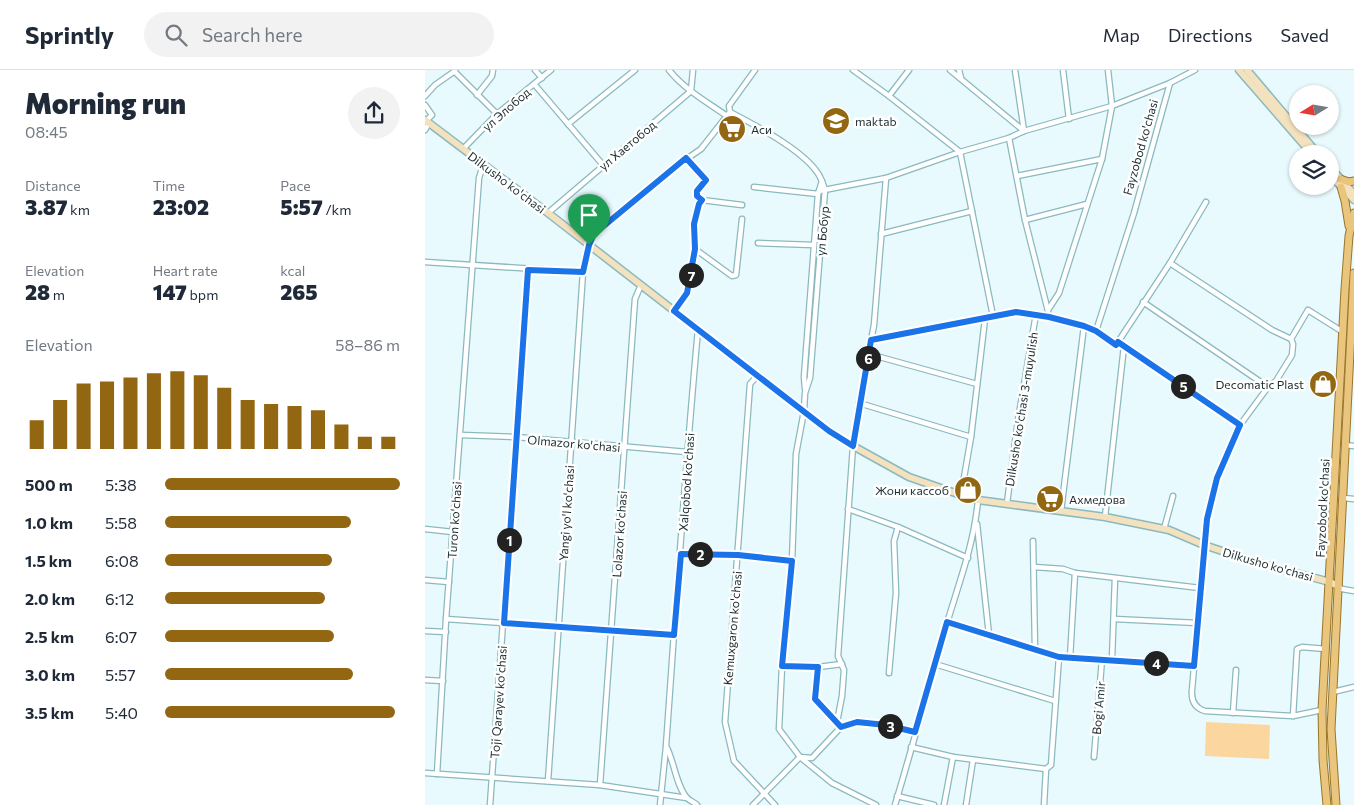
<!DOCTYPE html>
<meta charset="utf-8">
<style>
:root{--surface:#fff;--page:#f2f2f3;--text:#1f2937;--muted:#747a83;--line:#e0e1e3;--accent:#936712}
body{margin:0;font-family:Commissioner,sans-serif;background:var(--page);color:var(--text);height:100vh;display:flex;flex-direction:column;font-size:19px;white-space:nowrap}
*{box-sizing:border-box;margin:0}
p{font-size:16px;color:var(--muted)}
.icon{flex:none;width:28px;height:28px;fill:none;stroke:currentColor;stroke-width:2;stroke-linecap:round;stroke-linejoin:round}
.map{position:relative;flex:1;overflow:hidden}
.panel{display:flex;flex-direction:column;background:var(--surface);width:425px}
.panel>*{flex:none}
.needle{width:32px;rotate:259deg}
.tools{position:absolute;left:864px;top:15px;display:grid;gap:10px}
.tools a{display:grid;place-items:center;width:50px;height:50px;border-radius:50%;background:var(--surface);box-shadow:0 1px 4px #0004;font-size:25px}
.pin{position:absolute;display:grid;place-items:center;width:42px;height:42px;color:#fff;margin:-51px -21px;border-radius:50% 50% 50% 0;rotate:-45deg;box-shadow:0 0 5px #0007}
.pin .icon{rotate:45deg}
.km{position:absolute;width:25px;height:25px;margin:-12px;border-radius:50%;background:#222;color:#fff;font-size:14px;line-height:25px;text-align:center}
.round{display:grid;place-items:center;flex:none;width:52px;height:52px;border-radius:26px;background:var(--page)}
.summary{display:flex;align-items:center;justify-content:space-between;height:85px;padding:0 25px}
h1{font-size:28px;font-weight:800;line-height:38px}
.metrics{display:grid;grid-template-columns:repeat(3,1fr);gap:8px;height:85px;padding:5px 25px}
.metrics div{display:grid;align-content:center}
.metrics b{font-size:21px;font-weight:800}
.metrics small{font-size:14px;font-weight:400}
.metrics p{font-size:14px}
.chart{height:140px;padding:10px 25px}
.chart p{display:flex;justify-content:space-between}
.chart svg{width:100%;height:90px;margin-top:5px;stroke:var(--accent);stroke-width:6}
ul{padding:0 25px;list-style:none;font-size:16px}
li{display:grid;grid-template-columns:80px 60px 1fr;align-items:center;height:38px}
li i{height:12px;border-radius:6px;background:var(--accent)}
header{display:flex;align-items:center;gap:30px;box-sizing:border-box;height:70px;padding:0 25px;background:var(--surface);border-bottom:1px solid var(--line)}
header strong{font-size:24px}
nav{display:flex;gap:28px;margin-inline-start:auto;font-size:18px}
.search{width:350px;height:45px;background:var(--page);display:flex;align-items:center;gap:12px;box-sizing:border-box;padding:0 18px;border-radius:28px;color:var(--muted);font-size:19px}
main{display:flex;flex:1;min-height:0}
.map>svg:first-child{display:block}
</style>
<header>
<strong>Sprintly</strong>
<div class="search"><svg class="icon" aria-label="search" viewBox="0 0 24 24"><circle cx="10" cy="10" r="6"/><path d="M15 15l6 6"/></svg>Search here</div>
<nav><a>Map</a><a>Directions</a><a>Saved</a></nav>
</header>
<main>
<section class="panel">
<div class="summary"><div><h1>Morning run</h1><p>08:45</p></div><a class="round"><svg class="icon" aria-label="share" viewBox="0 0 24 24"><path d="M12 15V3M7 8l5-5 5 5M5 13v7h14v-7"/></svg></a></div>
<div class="metrics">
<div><p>Distance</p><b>3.87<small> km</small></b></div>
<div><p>Time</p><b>23:02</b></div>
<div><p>Pace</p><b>5:57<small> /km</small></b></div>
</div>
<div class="metrics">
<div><p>Elevation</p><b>28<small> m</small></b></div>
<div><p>Heart rate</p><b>147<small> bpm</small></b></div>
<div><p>kcal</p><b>265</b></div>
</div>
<div class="chart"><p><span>Elevation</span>58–86 m</p>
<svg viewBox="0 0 160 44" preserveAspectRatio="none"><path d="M5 44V30M15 44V20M25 44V12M35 44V11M45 44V9M55 44V7M65 44V6M75 44V8M85 44V14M95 44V20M105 44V22M115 44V23M125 44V25M135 44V32M145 44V38M155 44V38"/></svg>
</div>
<ul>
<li><b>500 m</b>5:38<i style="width:100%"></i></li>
<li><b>1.0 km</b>5:58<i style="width:79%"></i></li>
<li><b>1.5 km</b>6:08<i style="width:71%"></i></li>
<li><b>2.0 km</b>6:12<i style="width:68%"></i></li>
<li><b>2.5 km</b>6:07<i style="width:72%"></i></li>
<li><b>3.0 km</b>5:57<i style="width:80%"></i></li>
<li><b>3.5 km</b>5:40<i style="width:98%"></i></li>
</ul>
</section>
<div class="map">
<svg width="929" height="735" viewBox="0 0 929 735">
<rect width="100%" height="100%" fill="#e8fafd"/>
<path fill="#fbd79f" d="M781,652L845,655L844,689L780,686Z"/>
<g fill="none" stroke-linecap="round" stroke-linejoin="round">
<g stroke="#8ab9bf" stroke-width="7">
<g id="street">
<path d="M110,0L117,8"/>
<path d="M244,0C259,19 282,32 302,46"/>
<path d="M428,0L464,26L535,82"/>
<path d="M525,0L599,61"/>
<path d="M534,0L536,8"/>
<path d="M590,0L599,61"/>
<path d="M638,0L644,49"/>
<path d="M30,2L72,44"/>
<path d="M110,15L178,95"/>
<path d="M52,25L67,6L68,0"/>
<path d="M0,26L10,15L30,1"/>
<path d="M464,26L484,0"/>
<path d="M0,35L7,45L1,51"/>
<path d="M305,42C330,55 376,79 392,102C396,107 398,114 400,120L385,308L380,323L379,341L371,384L367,491L357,596L354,659L375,687L407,713L451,735"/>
<path d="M143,54L210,0"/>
<path d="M0,60L4,53"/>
<path d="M584,68L600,150L623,241"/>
<path d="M38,79L72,44L126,0"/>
<path d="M535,82L568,246"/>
<path d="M261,88L281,109L272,121V126L277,130"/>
<path d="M592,106L677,89"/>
<path d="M329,117L393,124"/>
<path d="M394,121L461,108L535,82L584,68L599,61L687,36L745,13L770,0"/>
<path d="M123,143L266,21L268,0"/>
<path d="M600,150L662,134"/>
<path d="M456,164L547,141"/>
<path d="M333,173L389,175"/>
<path d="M270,179L307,206L311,205L317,149"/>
<path d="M0,192L158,202"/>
<path d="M745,193L847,260L866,269"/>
<path d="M718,232L843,317"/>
<path d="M623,240L634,223L677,89L687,36L683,0"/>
<path d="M249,241L262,223L270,179L269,154L274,134L277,130L317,135"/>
<path d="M671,261L709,143L745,13"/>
<path d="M446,270L591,242L624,247L659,256L671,261L691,275L745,193L781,132"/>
<path d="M698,276L815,355"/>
<path d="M444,284L552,314"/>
<path d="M332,306L325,314L300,652L309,691L350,735"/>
<path d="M380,319L379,307L393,124L397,111"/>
<path d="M434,333L546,367"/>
<path d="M36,365L91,367L262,382"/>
<path d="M920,375L929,376"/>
<path d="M536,425L546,367L560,249"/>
<path d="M918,428L929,429"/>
<path d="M582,433L593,350L611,244"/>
<path d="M423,439L473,457L543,488"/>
<path d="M636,441L659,256"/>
<path d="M680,447L699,276"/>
<path d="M552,454L564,565"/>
<path d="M0,459L28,462"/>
<path d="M739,459L748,426"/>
<path d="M608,471L610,580"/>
<path d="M256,484L313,485L367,491"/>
<path d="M609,497L638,499L650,503L775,518"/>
<path d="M0,510L24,512"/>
<path d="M913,516L917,519L929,521"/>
<path d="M21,549L249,565"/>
<path d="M689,549L773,553"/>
<path d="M522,552L634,587L626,695L621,699L619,735"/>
<path d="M0,561L21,562"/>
<path d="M634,587L769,596"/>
<path d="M645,588L650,503"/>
<path d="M687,589L690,508"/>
<path d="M510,594L630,631"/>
<path d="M357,596L393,597L417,594"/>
<path d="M393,597L390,629L412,652"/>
<path d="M464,603L471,523L469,471L473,457"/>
<path d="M0,610L18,611"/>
<path d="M908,622L929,617"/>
<path d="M897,640L868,646L780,641C770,638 766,631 767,620L782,449L792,408L815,355L843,317L851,311L867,285L868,274L866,269L883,240L918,262"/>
<path d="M808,643L811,600"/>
<path d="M868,646L872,579L877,577L901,579"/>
<path d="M416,657L412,652L417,626L419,600L413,586L428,376L434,333L449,255L461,108"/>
<path d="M486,677L528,687L621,699"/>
<path d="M669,687L677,589"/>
<path d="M0,703L175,715L262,728"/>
<path d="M12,704L21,549L54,108L58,95"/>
<path d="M123,711L158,202L165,175L169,164L244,101L276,79L305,42L304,36L330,0"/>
<path d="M175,715L210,229L216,215"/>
<path d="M472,726L509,735"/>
<path d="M65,735L103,200"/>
<path d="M235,735L241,677"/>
<path d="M272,735C269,732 265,731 262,728C251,716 249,690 241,676C251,537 260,398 273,260"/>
<path d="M328,735L375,687L387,688L416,657L432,652L461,655L490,662"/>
<path d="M470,735C487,678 503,620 519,563C532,518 549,476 553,430"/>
<path d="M519,735L528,687"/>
<path d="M541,735L548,690"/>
</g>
</g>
<g stroke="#8ab9bf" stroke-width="9">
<g id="secondary">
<path d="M814,0L887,84"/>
<path d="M822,0L893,84"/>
<path d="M0,50L123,143L404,361L428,376L484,407L536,425L553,430L680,447L744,460L779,475L833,493L905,512L913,516"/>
<path d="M905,97L929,124"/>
<path d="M905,105L929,130"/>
</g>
</g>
<g stroke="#98762a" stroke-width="9">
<g id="primary">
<path d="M915,109L924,112L929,111"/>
<path d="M916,117L920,131L924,156"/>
<path d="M902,735L898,690L897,640L920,219L924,166L929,143"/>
<path d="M911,735L906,659L929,203"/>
</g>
</g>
<use href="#street" stroke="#fff" stroke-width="4.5"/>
<use href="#secondary" stroke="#f4e2be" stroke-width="6"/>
<use href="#primary" stroke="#eac57e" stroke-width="7"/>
</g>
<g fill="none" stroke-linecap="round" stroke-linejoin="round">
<g stroke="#fff" stroke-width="10">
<path id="route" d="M261,88L281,110L272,121V126L277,130L274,134L269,154L270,179L262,223L249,241L404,361L428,376L446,270L591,242L624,247L659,256L671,261L691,275L693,272L815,355L792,408L782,449L769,596L634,587L522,552L490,662L461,655L432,652L416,657L390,629L393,597L357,596L367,491L313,485L256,484L249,565L79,553L103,200L158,202L164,175L169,164Z"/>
</g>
<use href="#route" stroke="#1a73e8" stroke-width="6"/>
</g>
<defs>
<g id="school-disc" transform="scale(1.4375)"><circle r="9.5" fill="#936712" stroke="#fff"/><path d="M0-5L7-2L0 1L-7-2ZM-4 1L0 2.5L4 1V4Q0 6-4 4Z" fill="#fff"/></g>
<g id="supermarket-disc" transform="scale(1.4375)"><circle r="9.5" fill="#936712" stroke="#fff"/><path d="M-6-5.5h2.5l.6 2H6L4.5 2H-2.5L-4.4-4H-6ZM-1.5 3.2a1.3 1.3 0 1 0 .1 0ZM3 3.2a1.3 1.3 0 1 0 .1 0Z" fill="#fff"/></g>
<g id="shop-disc" transform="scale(1.4375)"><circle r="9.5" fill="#936712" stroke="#fff"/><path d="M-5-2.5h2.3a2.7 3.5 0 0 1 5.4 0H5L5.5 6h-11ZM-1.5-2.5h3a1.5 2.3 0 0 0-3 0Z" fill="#fff"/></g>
</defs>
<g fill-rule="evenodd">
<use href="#school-disc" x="411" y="51"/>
<use href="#supermarket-disc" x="307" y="59"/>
<use href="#shop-disc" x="898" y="314"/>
<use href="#shop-disc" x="543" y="420"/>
<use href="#supermarket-disc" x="625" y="429"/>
</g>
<g text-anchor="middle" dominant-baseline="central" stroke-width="5" stroke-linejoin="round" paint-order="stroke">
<g font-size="12" fill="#1a2c2f" stroke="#fff">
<text transform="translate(81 39) rotate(-41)">ул Элобод</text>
<text transform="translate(202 75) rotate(-40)">ул Хаетобод</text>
<text transform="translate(715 77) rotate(-74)">Fayzobod ko'chasi</text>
<text transform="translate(82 112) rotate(37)">Dilkusho ko'chasi</text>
<text transform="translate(397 161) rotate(-85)">ул Бобур</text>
<text transform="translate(596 339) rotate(-81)">Dilkusho ko'chasi 3-muyulish</text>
<text transform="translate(149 373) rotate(5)">Olmazor ko'chasi</text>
<text transform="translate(261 412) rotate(-86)">Xalqobod ko'chasi</text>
<text transform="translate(897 438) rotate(-87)">Fayzobod ko'chasi</text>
<text transform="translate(141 443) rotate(-86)">Yangi yo'l ko'chasi</text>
<text transform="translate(29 450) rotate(-86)">Turon ko'chasi</text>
<text transform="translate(194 464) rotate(-86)">Lolazor ko'chasi</text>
<text transform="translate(843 494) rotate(16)">Dilkusho ko'chasi</text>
<text transform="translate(307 558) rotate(-85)">Kemuxgaron ko'chasi</text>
<text transform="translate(73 632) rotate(-86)">Toji Qarayev ko'chasi</text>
<text transform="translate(673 638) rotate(-85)">Bogi Amir</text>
</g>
<g font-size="12" fill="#1a2c2f" stroke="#fff" text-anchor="start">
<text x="430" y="51">maktab</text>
<text x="326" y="59">Аси</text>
<text x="879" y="314" text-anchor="end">Decomatic Plast</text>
<text x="524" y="420" text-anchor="end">Жони кассоб</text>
<text x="644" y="429">Ахмедова</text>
</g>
</g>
</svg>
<div class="tools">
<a><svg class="needle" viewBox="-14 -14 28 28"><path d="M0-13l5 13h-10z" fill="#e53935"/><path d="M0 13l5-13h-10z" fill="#747a83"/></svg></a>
<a><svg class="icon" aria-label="layers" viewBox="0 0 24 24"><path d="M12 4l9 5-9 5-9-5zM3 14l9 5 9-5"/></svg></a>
</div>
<div class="pin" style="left:164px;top:175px;background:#1e9e55"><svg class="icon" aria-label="arrive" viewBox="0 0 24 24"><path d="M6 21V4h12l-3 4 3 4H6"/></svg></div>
<b class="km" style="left:84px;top:470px">1</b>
<b class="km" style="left:275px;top:484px">2</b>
<b class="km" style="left:465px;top:656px">3</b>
<b class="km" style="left:731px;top:593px">4</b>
<b class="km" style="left:758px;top:316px">5</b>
<b class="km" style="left:443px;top:288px">6</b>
<b class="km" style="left:266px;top:205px">7</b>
</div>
</main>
